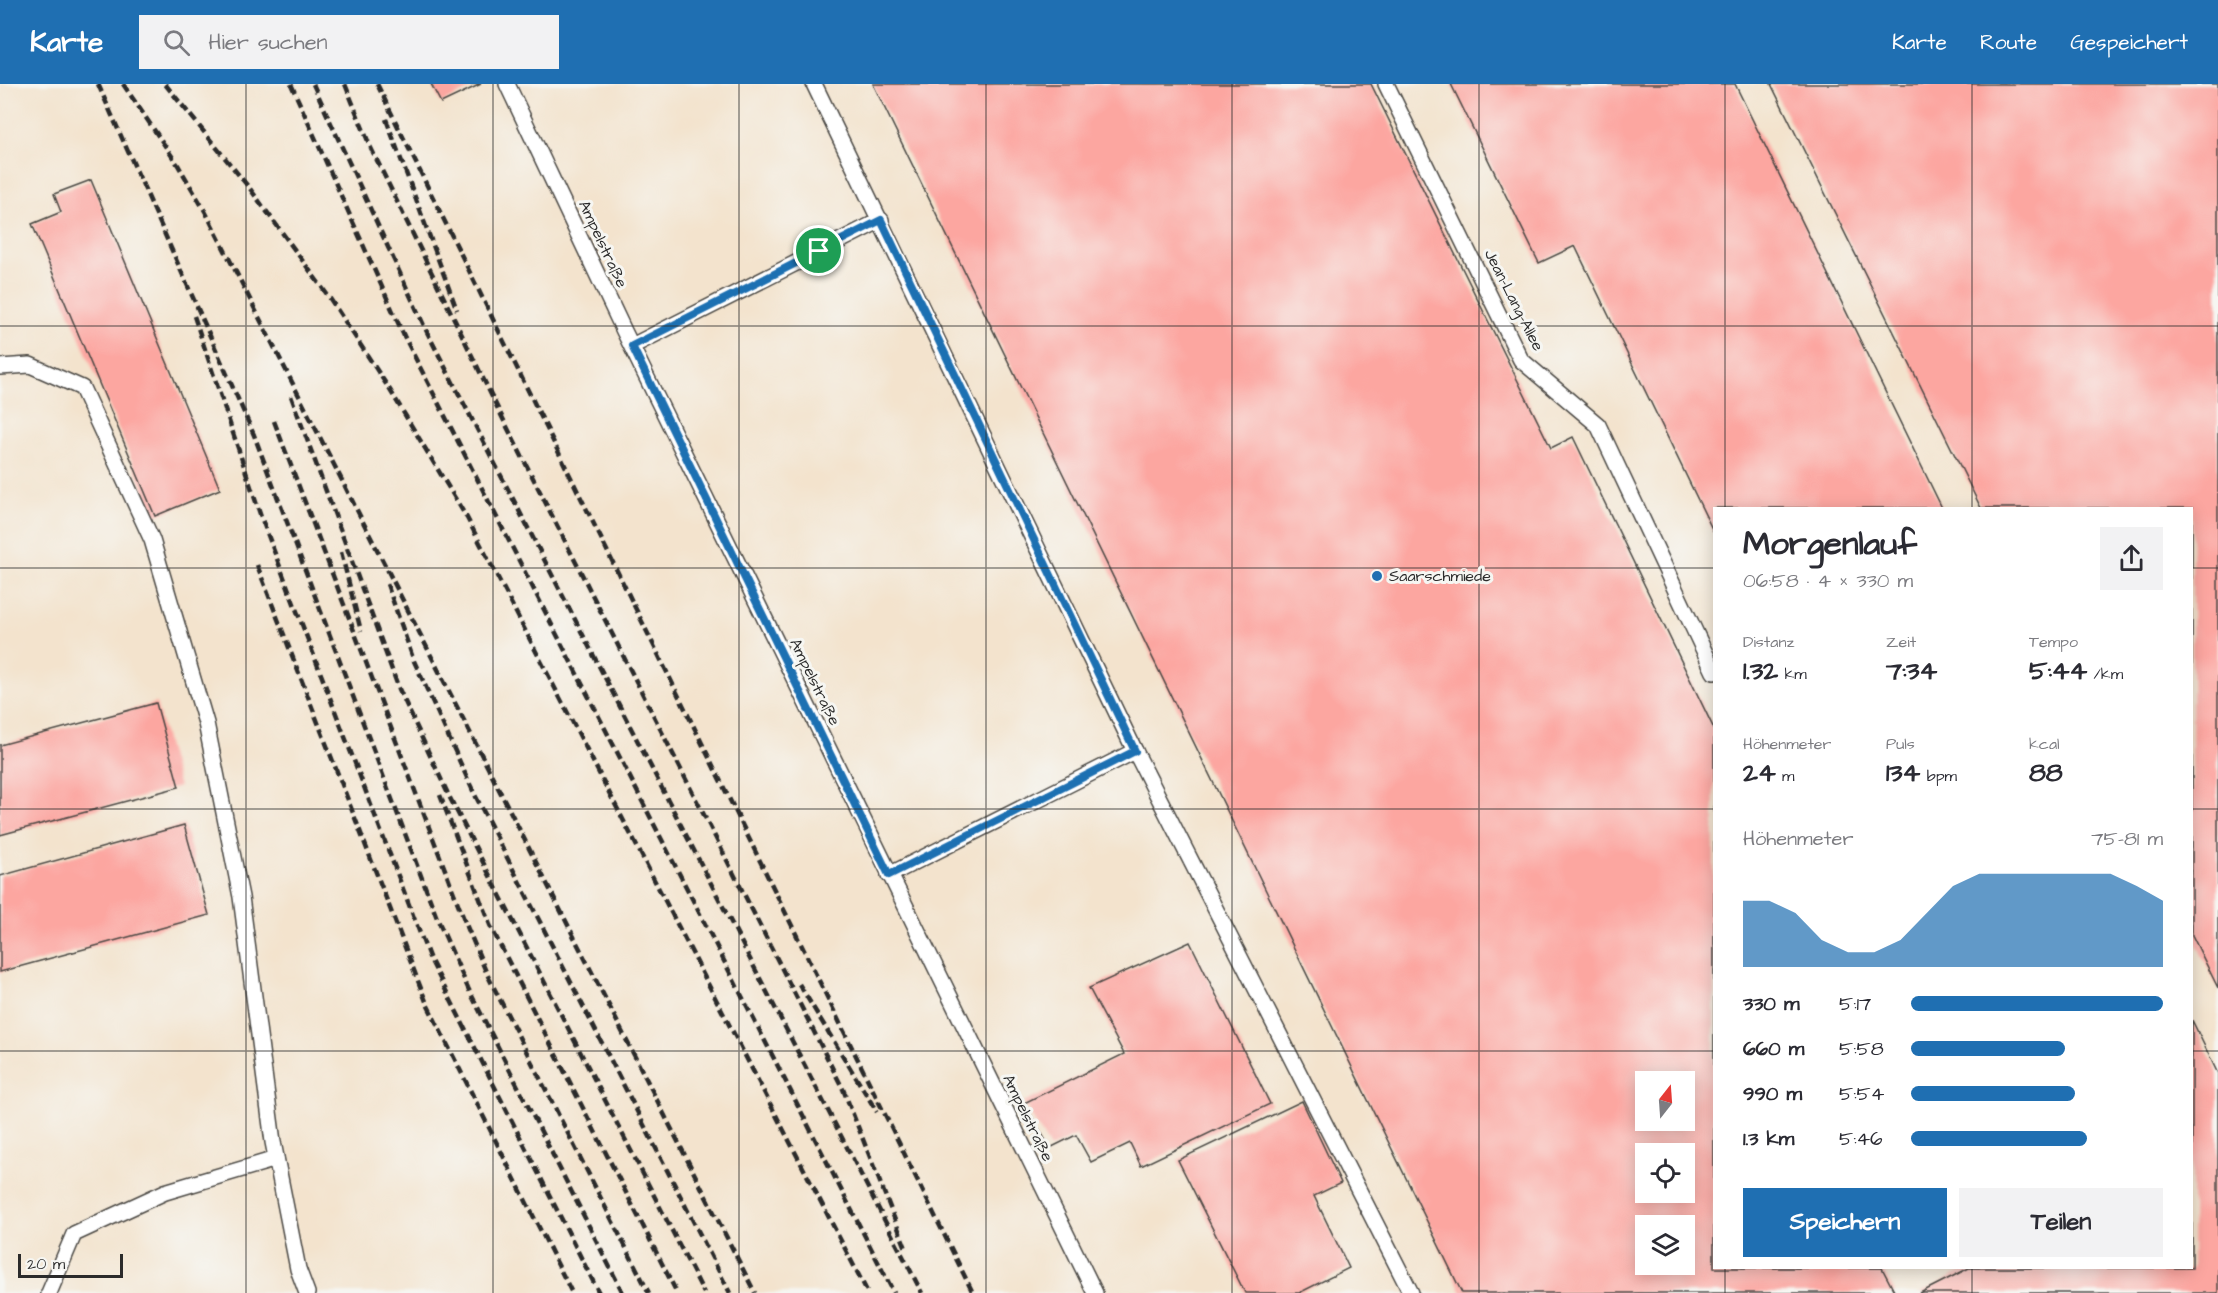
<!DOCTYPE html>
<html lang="de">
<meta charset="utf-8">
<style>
:root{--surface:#fff;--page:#f2f2f3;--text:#2b2b33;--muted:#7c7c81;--accent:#1f6fb2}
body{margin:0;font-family:"Architects Daughter",sans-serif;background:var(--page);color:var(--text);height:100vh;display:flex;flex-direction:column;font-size:22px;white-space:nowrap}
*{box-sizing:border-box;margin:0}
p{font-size:20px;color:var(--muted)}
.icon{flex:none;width:33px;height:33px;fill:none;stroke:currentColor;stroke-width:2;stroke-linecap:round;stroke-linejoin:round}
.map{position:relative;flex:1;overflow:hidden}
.side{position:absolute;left:1713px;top:423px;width:480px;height:762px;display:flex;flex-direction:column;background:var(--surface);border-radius:0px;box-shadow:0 3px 15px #0003}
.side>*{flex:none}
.needle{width:39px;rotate:17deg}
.fabs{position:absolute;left:1635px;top:987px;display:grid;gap:12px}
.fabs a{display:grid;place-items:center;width:60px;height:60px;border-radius:0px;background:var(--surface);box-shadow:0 3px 15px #0003;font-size:30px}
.scale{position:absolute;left:18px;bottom:15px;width:105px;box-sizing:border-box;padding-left:6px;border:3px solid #2b2b2b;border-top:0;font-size:16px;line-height:21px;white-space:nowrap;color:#2b2b2b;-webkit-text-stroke:4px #f6f6f2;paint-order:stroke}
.pin{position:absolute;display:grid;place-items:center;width:51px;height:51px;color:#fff;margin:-26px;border:3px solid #fff;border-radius:50%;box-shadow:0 2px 6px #0007}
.round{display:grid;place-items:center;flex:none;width:63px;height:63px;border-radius:0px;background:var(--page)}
.summary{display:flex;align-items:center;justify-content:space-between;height:102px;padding:0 30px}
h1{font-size:33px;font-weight:700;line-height:45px}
.figures{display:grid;grid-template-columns:repeat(3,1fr);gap:9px;height:102px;padding:6px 30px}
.figures div{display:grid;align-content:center}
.figures b{font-size:26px;font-weight:700}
.figures small{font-size:16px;font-weight:400}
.figures p{font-size:16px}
.chart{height:168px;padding:12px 30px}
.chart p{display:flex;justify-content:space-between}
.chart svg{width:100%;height:108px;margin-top:6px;fill:var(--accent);opacity:.7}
.button{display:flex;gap:12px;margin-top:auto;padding:12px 30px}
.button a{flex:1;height:69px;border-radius:0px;background:var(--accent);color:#fff;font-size:24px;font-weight:700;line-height:69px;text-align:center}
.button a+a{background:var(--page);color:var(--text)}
ul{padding:0 30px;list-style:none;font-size:20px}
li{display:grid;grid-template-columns:96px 72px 1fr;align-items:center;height:45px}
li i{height:15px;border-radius:8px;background:var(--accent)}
header{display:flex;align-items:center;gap:36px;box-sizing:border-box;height:84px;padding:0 30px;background:var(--accent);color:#fff}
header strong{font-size:28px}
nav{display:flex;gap:33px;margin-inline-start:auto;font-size:21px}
.search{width:420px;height:54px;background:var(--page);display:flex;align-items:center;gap:15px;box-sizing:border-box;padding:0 21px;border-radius:0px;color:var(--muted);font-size:22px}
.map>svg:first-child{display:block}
</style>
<header>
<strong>Karte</strong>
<div class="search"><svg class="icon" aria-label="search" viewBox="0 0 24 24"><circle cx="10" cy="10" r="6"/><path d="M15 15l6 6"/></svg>Hier suchen</div>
<nav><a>Karte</a><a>Route</a><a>Gespeichert</a></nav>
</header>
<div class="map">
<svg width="2218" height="1209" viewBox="0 0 2218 1209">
<rect width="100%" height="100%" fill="#f6f6f2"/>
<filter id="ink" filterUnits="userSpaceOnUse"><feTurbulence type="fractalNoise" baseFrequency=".0167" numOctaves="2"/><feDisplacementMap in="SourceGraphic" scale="12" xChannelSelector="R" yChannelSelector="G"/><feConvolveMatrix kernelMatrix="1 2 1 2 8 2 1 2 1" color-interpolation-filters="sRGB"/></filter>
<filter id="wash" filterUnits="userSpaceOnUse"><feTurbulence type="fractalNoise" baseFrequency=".008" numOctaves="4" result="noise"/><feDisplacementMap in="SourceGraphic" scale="24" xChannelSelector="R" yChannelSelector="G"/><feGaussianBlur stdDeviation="1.35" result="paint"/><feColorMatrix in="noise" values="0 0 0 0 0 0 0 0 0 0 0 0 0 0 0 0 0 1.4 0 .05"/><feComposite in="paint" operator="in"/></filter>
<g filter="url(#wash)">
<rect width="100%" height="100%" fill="#f3e3cd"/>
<g id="blocks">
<g fill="#fca6a0" fill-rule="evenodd">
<path d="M431,0H481L441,19Z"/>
<path d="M873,0H1371L1551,364L1573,353L1714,645V1184H1882L1895,1209H1462ZM1646,998H1684V1036H1646ZM1646,1070H1684V1108H1646ZM1646,1142H1684V1180H1646Z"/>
<path d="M1451,0H1735L1942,424H1714V449L1575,162L1539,179Z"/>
<path d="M1771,0H2218V904L2192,851V424H1981Z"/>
<path d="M91,96L220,405L155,432L32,140L61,128L54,110Z"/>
<path d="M156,619L179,703L0,751V661Z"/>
<path d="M184,741L209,831L0,888V792Z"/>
<path d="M1190,858L1270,1020L1141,1082L1130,1059L1091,1078L1076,1051L1050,1064L1024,1019L1124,970L1089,904Z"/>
<path d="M2192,936L2218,990V1209H1920L1969,1184H2192Z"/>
<path d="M1302,1017L1341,1099L1314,1112L1349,1184L1299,1209H1245L1178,1076Z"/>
</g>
</g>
</g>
<g filter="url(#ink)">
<use href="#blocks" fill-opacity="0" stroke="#494743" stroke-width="1.5"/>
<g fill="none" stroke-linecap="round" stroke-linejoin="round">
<g stroke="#494743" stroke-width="18">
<g id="service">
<path d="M507,0L624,247L1095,1209"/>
<path d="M814,0L1135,667L1411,1209"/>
<path d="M1386,0L1521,276L1598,341L1714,588"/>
<path d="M632,262L881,136"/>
<path d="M0,283L30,281L82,304L152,456L206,639L241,813L273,1058L298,1185L307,1209"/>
<path d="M889,791L1135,667"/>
<path d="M49,1209L74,1150L165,1108L276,1075"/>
</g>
</g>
<use href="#service" stroke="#fff" stroke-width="15"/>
<g stroke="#2b2b2b" stroke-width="4.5" stroke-dasharray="9 4.5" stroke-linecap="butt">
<path d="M98,0L254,351L437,834L468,904L623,1209"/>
<path d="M123,0L178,81L205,127L755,1209"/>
<path d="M165,0L251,106L329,213L390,306L467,434L868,1209"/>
<path d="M291,0L404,252L894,1209"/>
<path d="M313,0L427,248L922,1209"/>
<path d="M345,0L370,62L497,323L843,1005L906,1164"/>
<path d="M377,0L973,1209"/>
<path d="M386,35L457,226"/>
<path d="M194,232L261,433L429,873L599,1209"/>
<path d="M291,312L399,605L449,712L704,1209"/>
<path d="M274,337L465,838L487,890L649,1209"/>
<path d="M341,468L361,547"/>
<path d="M257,481L427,920L572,1209"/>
<path d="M387,500L414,577L474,709L730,1209"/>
<path d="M440,711L490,841L677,1209"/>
<path d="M799,900L877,1028"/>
</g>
</g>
</g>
<g fill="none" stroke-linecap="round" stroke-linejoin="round" filter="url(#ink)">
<g stroke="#fff" stroke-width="12">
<path id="route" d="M881,136L1135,667L889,791L632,262Z"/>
</g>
<use href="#route" stroke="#1f6fb2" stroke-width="8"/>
</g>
<path fill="none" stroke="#2b2b2b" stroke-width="1.5" stroke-opacity="0.55" d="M246,0V1209M493,0V1209M739,0V1209M986,0V1209M1232,0V1209M1479,0V1209M1725,0V424M1972,0V424M0,242H2218M0,484H1714M2192,484H2218M0,725H1714M2192,725H2218M0,967H1714M2192,967H2218M1725,1184V1209M1972,1184V1209"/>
<circle fill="#1f6fb2" stroke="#f6f6f2" stroke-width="2" cx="1377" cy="492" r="6"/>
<g text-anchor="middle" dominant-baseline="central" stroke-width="6" stroke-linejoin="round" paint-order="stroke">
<g font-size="16" fill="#2b2b2b" stroke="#f6f6f2">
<text transform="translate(603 160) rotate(65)">Ampelstraße</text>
<text transform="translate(1514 216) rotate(63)">Jean-Lang-Allee</text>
<text transform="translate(815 598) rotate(64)">Ampelstraße</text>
<text transform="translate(1028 1034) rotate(64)">Ampelstraße</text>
</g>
<g font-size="16" fill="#2b2b2b" stroke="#f6f6f2" text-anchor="start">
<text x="1389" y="492">Saarschmiede</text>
</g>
</g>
</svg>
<div class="fabs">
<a><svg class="needle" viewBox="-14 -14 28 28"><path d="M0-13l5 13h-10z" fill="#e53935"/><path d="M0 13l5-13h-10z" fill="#7c7c81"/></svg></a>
<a><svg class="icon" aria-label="locate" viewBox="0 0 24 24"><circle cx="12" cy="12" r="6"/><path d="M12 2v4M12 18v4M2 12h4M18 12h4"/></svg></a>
<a><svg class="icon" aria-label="layers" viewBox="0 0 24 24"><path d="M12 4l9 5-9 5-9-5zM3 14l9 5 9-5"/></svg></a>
</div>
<div class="scale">20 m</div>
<div class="pin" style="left:819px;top:167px;background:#1e9e55"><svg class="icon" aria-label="arrive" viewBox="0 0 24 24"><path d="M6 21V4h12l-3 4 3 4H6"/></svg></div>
<section class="side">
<div class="summary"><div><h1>Morgenlauf</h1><p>06:58 · 4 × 330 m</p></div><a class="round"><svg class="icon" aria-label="share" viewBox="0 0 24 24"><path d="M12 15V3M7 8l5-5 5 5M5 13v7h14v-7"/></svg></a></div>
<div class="figures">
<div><p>Distanz</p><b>1.32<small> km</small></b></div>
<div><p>Zeit</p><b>7:34</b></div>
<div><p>Tempo</p><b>5:44<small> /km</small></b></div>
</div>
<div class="figures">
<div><p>Höhenmeter</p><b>24<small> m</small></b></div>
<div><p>Puls</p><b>134<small> bpm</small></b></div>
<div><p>kcal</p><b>88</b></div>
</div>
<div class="chart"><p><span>Höhenmeter</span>75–81 m</p>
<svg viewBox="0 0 160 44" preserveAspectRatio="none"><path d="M0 44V17L10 17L20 22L30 33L40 38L50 38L60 33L70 22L80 11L90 6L100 6L110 6L120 6L130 6L140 6L150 11L160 17V44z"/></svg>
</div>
<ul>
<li><b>330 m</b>5:17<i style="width:100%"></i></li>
<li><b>660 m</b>5:58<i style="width:61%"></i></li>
<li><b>990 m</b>5:54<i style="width:65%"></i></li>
<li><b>1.3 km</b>5:46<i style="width:70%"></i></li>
</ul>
<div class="button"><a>Speichern</a><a>Teilen</a></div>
</section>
</div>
